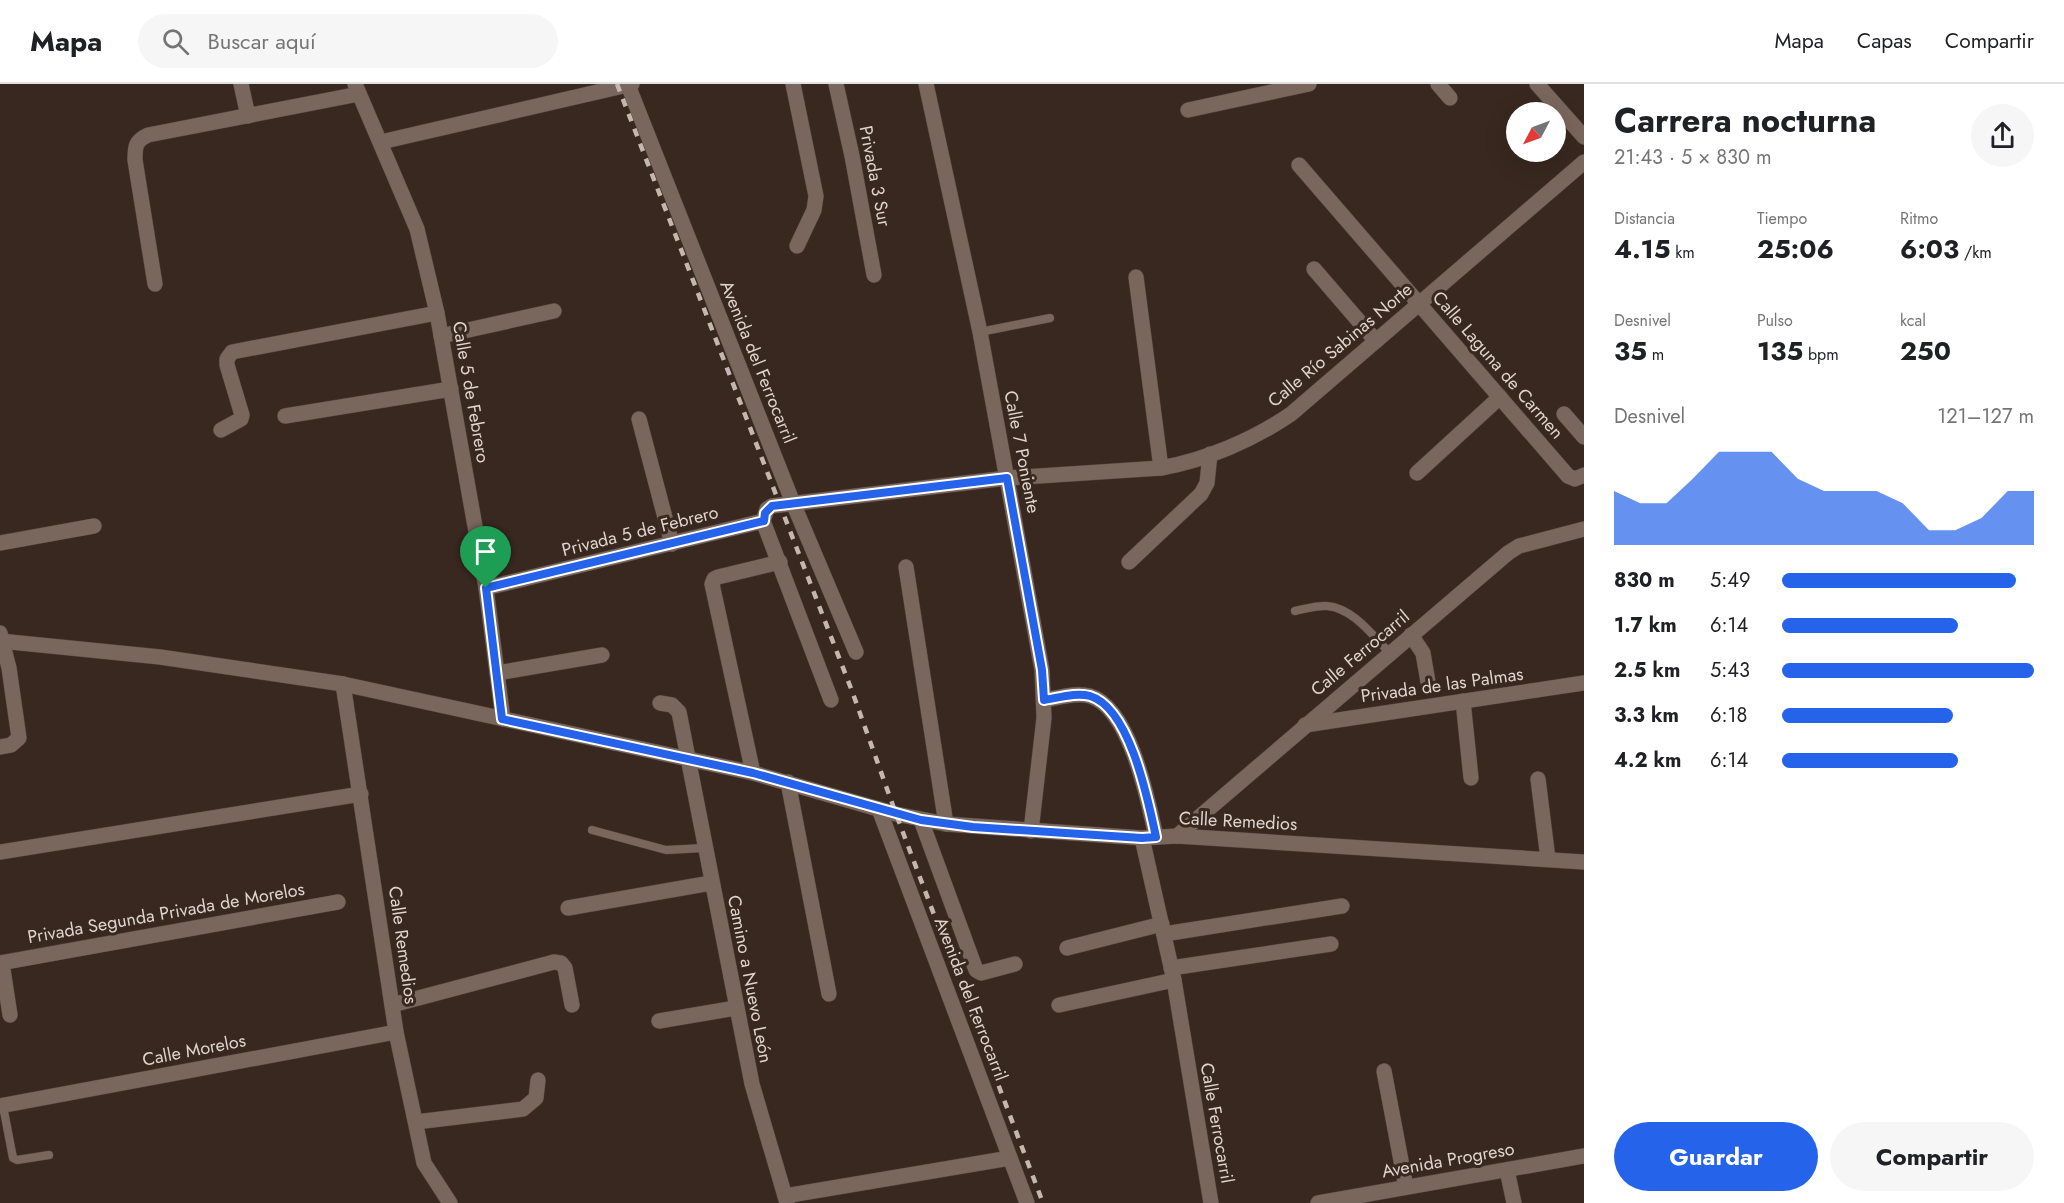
<!DOCTYPE html>
<html lang="es">
<meta charset="utf-8">
<style>
:root{--surface:#fff;--page:#f6f6f6;--text:#202124;--muted:#757577;--line:#e0e0e0;--accent:#2563eb}
body{margin:0;font-family:Jost,sans-serif;background:var(--page);color:var(--text);height:100vh;display:flex;flex-direction:column;font-size:22px;white-space:nowrap}
*{box-sizing:border-box;margin:0}
p{font-size:20px;color:var(--muted)}
.icon{flex:none;width:33px;height:33px;fill:none;stroke:currentColor;stroke-width:2;stroke-linecap:round;stroke-linejoin:round}
.map{position:relative;flex:1;overflow:hidden}
.drawer{display:flex;flex-direction:column;background:var(--surface);width:480px}
.drawer>*{flex:none}
.needle{width:39px;rotate:229deg}
.controls{position:absolute;left:1506px;top:18px;display:grid;gap:12px}
.controls a{display:grid;place-items:center;width:60px;height:60px;border-radius:50%;background:var(--surface);box-shadow:0 6px 24px #0002;font-size:30px}
.pin{position:absolute;display:grid;place-items:center;width:51px;height:51px;color:#fff;margin:-62px -26px;border-radius:50% 50% 50% 0;rotate:-45deg;box-shadow:0 0 6px #0007}
.pin .icon{rotate:45deg}
.round{display:grid;place-items:center;flex:none;width:63px;height:63px;border-radius:32px;background:var(--page)}
.headline{display:flex;align-items:center;justify-content:space-between;height:102px;padding:0 30px}
h1{font-size:33px;font-weight:700;line-height:45px}
.metrics{display:grid;grid-template-columns:repeat(3,1fr);gap:9px;height:102px;padding:6px 30px}
.metrics div{display:grid;align-content:center}
.metrics b{font-size:26px;font-weight:700}
.metrics small{font-size:16px;font-weight:400}
.metrics p{font-size:16px}
.chart{height:168px;padding:12px 30px}
.chart p{display:flex;justify-content:space-between}
.chart svg{width:100%;height:108px;margin-top:6px;fill:var(--accent);opacity:.7}
.button{display:flex;gap:12px;margin-top:auto;padding:12px 30px}
.button a{flex:1;height:69px;border-radius:36px;background:var(--accent);color:#fff;font-size:24px;font-weight:700;line-height:69px;text-align:center}
.button a+a{background:var(--page);color:var(--text)}
ul{padding:0 30px;list-style:none;font-size:20px}
li{display:grid;grid-template-columns:96px 72px 1fr;align-items:center;height:45px}
li i{height:15px;border-radius:8px;background:var(--accent)}
header{display:flex;align-items:center;gap:36px;box-sizing:border-box;height:84px;padding:0 30px;background:var(--surface);border-bottom:2px solid var(--line)}
header strong{font-size:28px}
nav{display:flex;gap:33px;margin-inline-start:auto;font-size:21px}
.search{width:420px;height:54px;background:var(--page);display:flex;align-items:center;gap:15px;box-sizing:border-box;padding:0 21px;border-radius:33px;color:var(--muted);font-size:22px}
main{display:flex;flex:1;min-height:0}
.map>svg:first-child{display:block}
</style>
<header>
<strong>Mapa</strong>
<div class="search"><svg class="icon" aria-label="search" viewBox="0 0 24 24"><circle cx="10" cy="10" r="6"/><path d="M15 15l6 6"/></svg>Buscar aquí</div>
<nav><a>Mapa</a><a>Capas</a><a>Compartir</a></nav>
</header>
<main>
<div class="map">
<svg width="1584" height="1119" viewBox="0 0 1584 1119">
<rect width="100%" height="100%" fill="#38281f"/>
<g fill="none" stroke-linecap="round" stroke-linejoin="round">
<g stroke="#51433b" stroke-width="9">
<g id="lane">
<path d="M980,248L1050,234"/>
<path d="M1295,527C1305,525 1317,521 1327,522C1353,524 1373,552 1390,569"/>
<path d="M592,746L666,766L704,764"/>
<path d="M3,1022L13,1074L17,1076L49,1071"/>
</g>
</g>
<g stroke="#51433b" stroke-width="16">
<g id="street">
<path d="M241,0L248,32"/>
<path d="M355,0L417,145L437,229L486,504L503,635"/>
<path d="M793,0L816,112L814,126L797,162"/>
<path d="M836,0L852,72L874,191"/>
<path d="M926,0L980,248L1042,586L1044,634L1031,747"/>
<path d="M1438,0L1450,14"/>
<path d="M1537,0L1584,53"/>
<path d="M628,1L793,419L856,568"/>
<path d="M1188,26L1309,0"/>
<path d="M381,58L632,0"/>
<path d="M1299,81L1568,392L1575,395L1584,391"/>
<path d="M1314,185L1376,257"/>
<path d="M1136,193L1161,384"/>
<path d="M155,200L135,76C135,63 135,57 148,51L359,10"/>
<path d="M441,252L554,227"/>
<path d="M1564,330L1584,353"/>
<path d="M285,332L451,305"/>
<path d="M639,335L672,460"/>
<path d="M221,346L241,335L242,331L227,281V275L232,268L437,229"/>
<path d="M1417,389L1500,313"/>
<path d="M763,437L831,616"/>
<path d="M0,459L94,442"/>
<path d="M1129,478L1201,410L1207,399L1210,370"/>
<path d="M906,483L946,740"/>
<path d="M486,504L763,437L767,425L772,422L1007,394L1161,384C1206,376 1253,356 1291,330L1584,78"/>
<path d="M1411,551L1423,569L1428,598"/>
<path d="M0,557L160,573L343,600L753,689L896,730L946,740L1142,754L1177,752L1584,778"/>
<path d="M497,589L602,571"/>
<path d="M343,600L396,948L424,1079L450,1119"/>
<path d="M1044,616C1058,614 1076,608 1090,612C1130,624 1148,716 1156,753"/>
<path d="M1463,617L1471,694"/>
<path d="M660,619L672,621L679,628L752,1000L787,1119"/>
<path d="M1305,641L1584,599"/>
<path d="M0,663L11,661L19,654L9,584L0,549"/>
<path d="M753,689L712,500L714,495L718,493L780,478"/>
<path d="M1538,695L1548,775"/>
<path d="M788,698L829,910"/>
<path d="M879,725L1027,1119"/>
<path d="M921,736L976,886L981,889L1015,880"/>
<path d="M1177,752L1508,469L1519,462L1584,445"/>
<path d="M1142,754L1174,896L1211,1119"/>
<path d="M0,768L361,710"/>
<path d="M568,824L711,799"/>
<path d="M1164,850L1342,822"/>
<path d="M1067,864L1162,840"/>
<path d="M0,879L338,818"/>
<path d="M2,879L10,931"/>
<path d="M1171,884L1331,860"/>
<path d="M392,921L554,878L561,879L565,884L572,921"/>
<path d="M1059,921L1174,896"/>
<path d="M659,937L736,924"/>
<path d="M1384,987L1406,1103"/>
<path d="M0,1022L396,948"/>
<path d="M416,1038L523,1025L536,1014L538,996"/>
<path d="M1507,1086L1514,1119"/>
<path d="M785,1112L1010,1074"/>
<path d="M1318,1119L1584,1072"/>
</g>
</g>
<use href="#lane" stroke="#79665c" stroke-width="8"/>
<use href="#street" stroke="#79665c" stroke-width="15"/>
<path stroke="#c3b7b0" stroke-width="4.5" stroke-dasharray="8 8" stroke-linecap="butt" d="M617,0L852,607L896,730L1043,1119"/>
</g>
<g fill="none" stroke-linecap="round" stroke-linejoin="round">
<g stroke="#fff" stroke-width="12">
<path id="route" d="M1007,394L1042,586L1044,616C1058,614 1076,608 1090,612C1130,624 1148,716 1156,753L1142,754L973,743L921,736L753,689L502,635L486,504L764,437L765,429L772,422Z"/>
</g>
<use href="#route" stroke="#2563eb" stroke-width="8"/>
</g>
<g text-anchor="middle" dominant-baseline="central" stroke-width="6" stroke-linejoin="round" paint-order="stroke">
<g font-size="18" fill="#dfd4ce" stroke="#38281f">
<text transform="translate(875 92) rotate(79)">Privada 3 Sur</text>
<text transform="translate(1340 261) rotate(-40)">Calle Río Sabinas Norte</text>
<text transform="translate(758 278) rotate(68)">Avenida del Ferrocarril</text>
<text transform="translate(1498 281) rotate(49)">Calle Laguna de Carmen</text>
<text transform="translate(471 308) rotate(80)">Calle 5 de Febrero</text>
<text transform="translate(1022 368) rotate(79)">Calle 7 Poniente</text>
<text transform="translate(640 447) rotate(-14)">Privada 5 de Febrero</text>
<text transform="translate(1360 569) rotate(-40)">Calle Ferrocarril</text>
<text transform="translate(1442 601) rotate(-8)">Privada de las Palmas</text>
<text transform="translate(1238 737) rotate(3)">Calle Remedios</text>
<text transform="translate(166 829) rotate(-10)">Privada Segunda Privada de Morelos</text>
<text transform="translate(403 861) rotate(82)">Calle Remedios</text>
<text transform="translate(750 895) rotate(79)">Camino a Nuevo León</text>
<text transform="translate(971 915) rotate(69)">Avenida del Ferrocarril</text>
<text transform="translate(194 966) rotate(-11)">Calle Morelos</text>
<text transform="translate(1217 1039) rotate(80)">Calle Ferrocarril</text>
<text transform="translate(1448 1076) rotate(-10)">Avenida Progreso</text>
</g>
</g>
</svg>
<div class="controls">
<a><svg class="needle" viewBox="-14 -14 28 28"><path d="M0-13l5 13h-10z" fill="#e53935"/><path d="M0 13l5-13h-10z" fill="#757577"/></svg></a>
</div>
<div class="pin" style="left:486px;top:504px;background:#1e9e55"><svg class="icon" aria-label="arrive" viewBox="0 0 24 24"><path d="M6 21V4h12l-3 4 3 4H6"/></svg></div>
</div>
<section class="drawer">
<div class="headline"><div><h1>Carrera nocturna</h1><p>21:43 · 5 × 830 m</p></div><a class="round"><svg class="icon" aria-label="share" viewBox="0 0 24 24"><path d="M12 15V3M7 8l5-5 5 5M5 13v7h14v-7"/></svg></a></div>
<div class="metrics">
<div><p>Distancia</p><b>4.15<small> km</small></b></div>
<div><p>Tiempo</p><b>25:06</b></div>
<div><p>Ritmo</p><b>6:03<small> /km</small></b></div>
</div>
<div class="metrics">
<div><p>Desnivel</p><b>35<small> m</small></b></div>
<div><p>Pulso</p><b>135<small> bpm</small></b></div>
<div><p>kcal</p><b>250</b></div>
</div>
<div class="chart"><p><span>Desnivel</span>121–127 m</p>
<svg viewBox="0 0 160 44" preserveAspectRatio="none"><path d="M0 44V22L10 27L20 27L30 17L40 6L50 6L60 6L70 17L80 22L90 22L100 22L110 27L120 38L130 38L140 33L150 22L160 22V44z"/></svg>
</div>
<ul>
<li><b>830 m</b>5:49<i style="width:93%"></i></li>
<li><b>1.7 km</b>6:14<i style="width:70%"></i></li>
<li><b>2.5 km</b>5:43<i style="width:100%"></i></li>
<li><b>3.3 km</b>6:18<i style="width:68%"></i></li>
<li><b>4.2 km</b>6:14<i style="width:70%"></i></li>
</ul>
<div class="button"><a>Guardar</a><a>Compartir</a></div>
</section>
</main>
